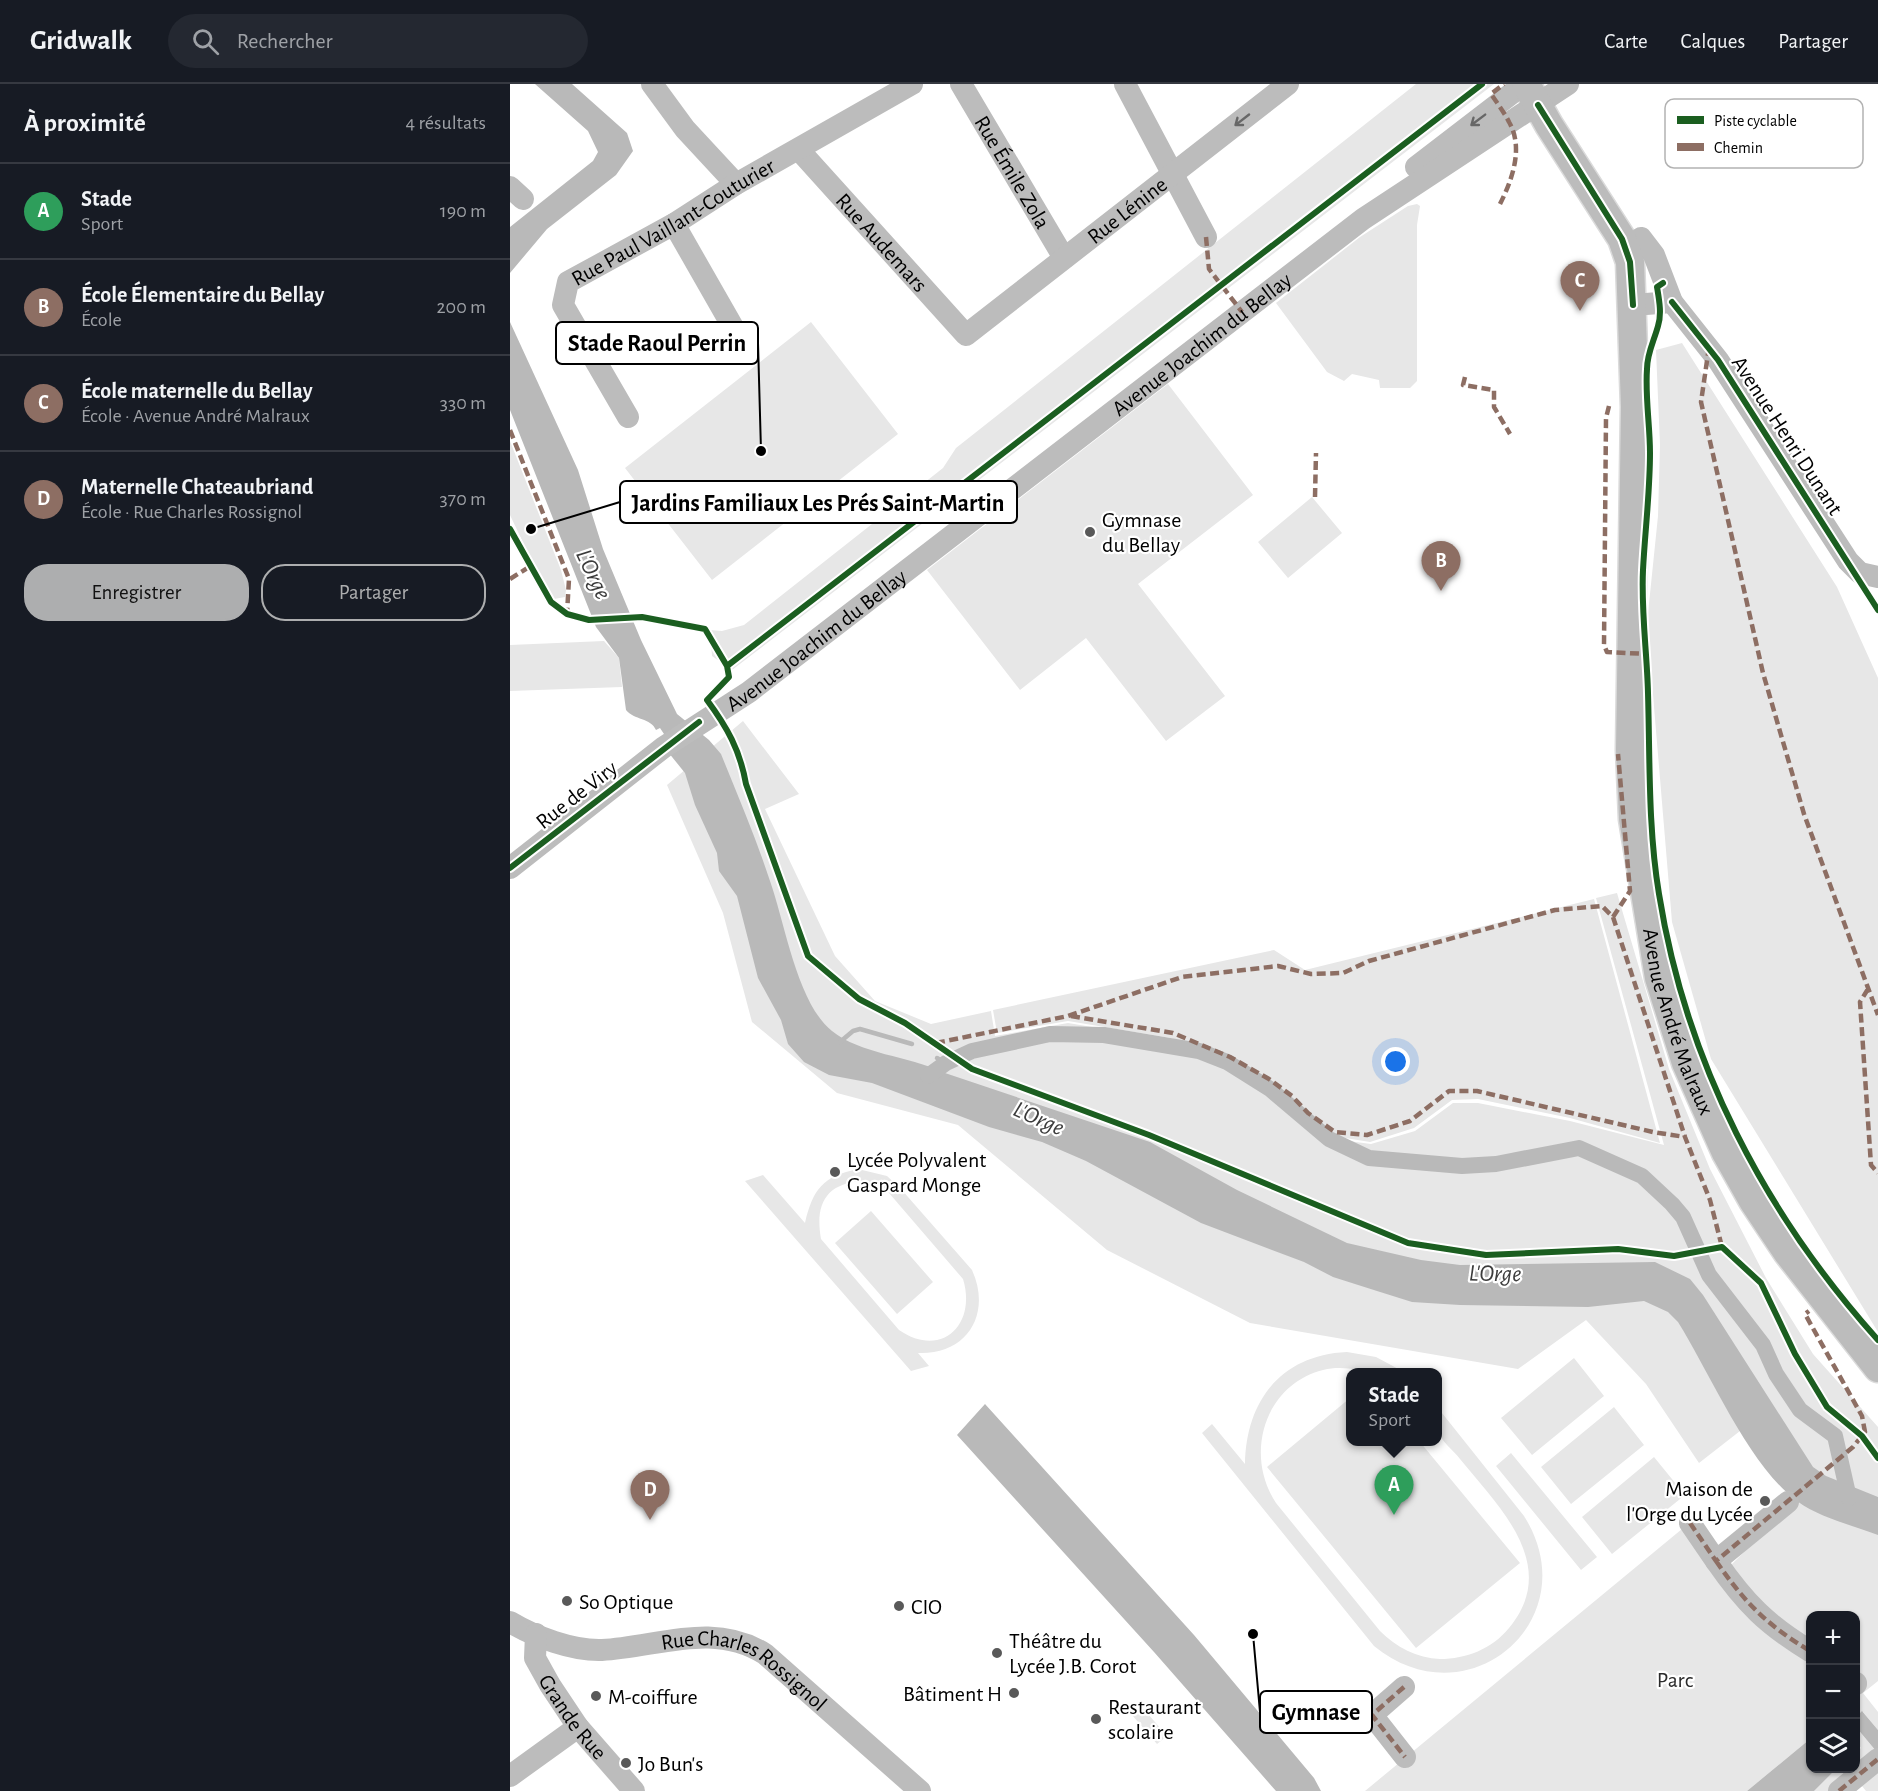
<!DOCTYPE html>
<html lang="fr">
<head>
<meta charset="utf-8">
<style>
  :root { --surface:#171b24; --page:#242831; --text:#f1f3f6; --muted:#9ea1a6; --line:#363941; --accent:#adaeaf }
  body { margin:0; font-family:"Alegreya Sans",sans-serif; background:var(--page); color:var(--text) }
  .controls { position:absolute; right:18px; bottom:18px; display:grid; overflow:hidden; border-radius:12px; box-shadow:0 2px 4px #0004 }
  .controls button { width:54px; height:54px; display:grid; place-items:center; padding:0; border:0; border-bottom:2px solid var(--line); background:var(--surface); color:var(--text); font:30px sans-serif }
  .you { position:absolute; left:886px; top:978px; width:21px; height:21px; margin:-15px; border:4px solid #fff; border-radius:50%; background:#1a73e8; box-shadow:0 0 0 9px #1a73e833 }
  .badge { display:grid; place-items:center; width:39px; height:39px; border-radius:50%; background:var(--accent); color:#fff; font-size:20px; font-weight:700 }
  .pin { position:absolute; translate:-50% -50px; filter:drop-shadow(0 2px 3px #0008) }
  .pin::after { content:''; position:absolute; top:32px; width:21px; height:18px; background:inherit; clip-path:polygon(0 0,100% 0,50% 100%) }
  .popup { position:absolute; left:836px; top:1284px; width:96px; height:78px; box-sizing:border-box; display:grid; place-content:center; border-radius:12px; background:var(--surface); filter:drop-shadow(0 2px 4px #0005); font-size:20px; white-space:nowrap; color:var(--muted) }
  .popup b { font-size:22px; color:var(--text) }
  .popup::after { content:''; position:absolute; left:50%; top:100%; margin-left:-12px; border:12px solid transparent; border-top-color:var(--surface) }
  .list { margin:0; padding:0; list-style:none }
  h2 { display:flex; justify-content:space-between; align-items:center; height:78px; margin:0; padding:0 24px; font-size:26px }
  h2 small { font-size:20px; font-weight:400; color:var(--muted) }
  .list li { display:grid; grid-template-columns:39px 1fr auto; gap:18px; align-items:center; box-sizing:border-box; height:96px; padding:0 24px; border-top:2px solid var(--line) }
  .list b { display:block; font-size:22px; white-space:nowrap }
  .list p { margin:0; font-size:20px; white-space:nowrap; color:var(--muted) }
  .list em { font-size:20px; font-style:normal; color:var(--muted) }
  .actions { display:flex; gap:12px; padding:18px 24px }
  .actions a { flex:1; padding:14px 0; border:2px solid var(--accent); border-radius:24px; text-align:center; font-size:21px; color:var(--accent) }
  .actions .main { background:var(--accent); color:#111 }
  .icon { flex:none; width:33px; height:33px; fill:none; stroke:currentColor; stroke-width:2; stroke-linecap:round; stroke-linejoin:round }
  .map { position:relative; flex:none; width:1368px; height:1707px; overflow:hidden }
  header { display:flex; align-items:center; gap:36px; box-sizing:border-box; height:84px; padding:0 30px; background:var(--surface); border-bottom:2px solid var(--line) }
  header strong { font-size:28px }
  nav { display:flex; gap:33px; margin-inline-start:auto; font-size:21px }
  .search { width:420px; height:54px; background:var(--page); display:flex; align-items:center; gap:15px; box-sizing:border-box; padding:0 21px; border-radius:33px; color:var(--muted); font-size:22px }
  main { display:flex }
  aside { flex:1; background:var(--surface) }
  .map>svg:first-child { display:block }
  .green { fill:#e7e7e7; fill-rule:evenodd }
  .water { fill:#b9b9b9 }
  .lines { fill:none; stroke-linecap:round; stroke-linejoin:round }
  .stream { stroke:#b9b9b9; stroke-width:4.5 }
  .canal { stroke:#b9b9b9; stroke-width:16 }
  .major-casing { stroke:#dbdbdb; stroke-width:31 }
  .minor { stroke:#bcbcbc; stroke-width:22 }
  .major { stroke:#bcbcbc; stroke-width:28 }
  .quiet { stroke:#8d6e63; stroke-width:4.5; stroke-dasharray:9 4.5; stroke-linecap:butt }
  .cycleway-casing { stroke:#fff; stroke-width:10 }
  .cycleway { stroke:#1b5e20; stroke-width:6 }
  .oneway { stroke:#676767 }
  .poi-dot { fill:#595959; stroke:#fff; stroke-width:2 }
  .labels { text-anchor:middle; stroke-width:4.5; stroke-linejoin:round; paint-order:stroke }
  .street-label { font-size:22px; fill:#000; stroke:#fff }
  .poi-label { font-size:22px; fill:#000; stroke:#fff; text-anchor:start }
  .park-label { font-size:22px; fill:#2b2b2b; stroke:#fff }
  .water-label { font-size:24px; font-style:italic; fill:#3c3c3c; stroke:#fff }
  .key { fill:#fff; stroke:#b2b2b2; stroke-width:1.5 }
  .key-label { font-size:16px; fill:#000 }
  .leader { fill:none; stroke:#000; stroke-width:2 }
  .callout-dot { fill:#000; stroke:#fff; stroke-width:2 }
  .callout { fill:#fff; stroke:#000; stroke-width:2 }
  .callout-label { font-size:24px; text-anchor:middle; font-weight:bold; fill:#000 }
</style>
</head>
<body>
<header>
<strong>Gridwalk</strong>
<div class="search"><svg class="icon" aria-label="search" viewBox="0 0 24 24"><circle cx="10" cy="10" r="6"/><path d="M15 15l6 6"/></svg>Rechercher</div>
<nav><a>Carte</a><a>Calques</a><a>Partager</a></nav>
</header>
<main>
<aside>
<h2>À proximité<small>4 résultats</small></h2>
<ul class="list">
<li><span class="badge" style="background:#2e9e5b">A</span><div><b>Stade</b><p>Sport</p></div><em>190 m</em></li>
<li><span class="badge" style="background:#8d6e63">B</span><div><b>École Élementaire du Bellay</b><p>École</p></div><em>200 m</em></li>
<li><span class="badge" style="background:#8d6e63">C</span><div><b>École maternelle du Bellay</b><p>École · Avenue André Malraux</p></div><em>330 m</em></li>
<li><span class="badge" style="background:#8d6e63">D</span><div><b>Maternelle Chateaubriand</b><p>École · Rue Charles Rossignol</p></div><em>370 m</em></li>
</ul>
<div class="actions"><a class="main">Enregistrer</a><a>Partager</a></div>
</aside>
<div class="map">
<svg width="1368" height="1707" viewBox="0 0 1368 1707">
  <rect width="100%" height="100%" fill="#fff"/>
  <path class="green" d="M906,0H984L222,586L202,572L200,546L212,547L234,541L433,384L446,364Z
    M907,120L910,122L907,141V297L900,304H870L869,296L842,290L834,297L817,288L766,219L850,153L898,122Z
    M301,238L388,350L202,496L115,384Z
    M1172,259L1327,503L1368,594V1248L1201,975L1162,838L1137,539L1148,432L1150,361L1146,266Z
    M658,300L743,411L628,500L715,612L656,657L576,554L510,606L417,486Z
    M0,357L51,486L56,506L55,513L44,515L33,501L0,431Z
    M802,413L832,449L778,494L748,458Z
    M94,557L109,574L112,603L0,607V561Z
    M233,637L289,710L255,725L325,872L365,917L421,940L481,927L485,952L558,939L661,956L719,978L757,999L823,1055L861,1060L905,1047L943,1019H968L1060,1037L1154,1061L1086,814L1107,809L1159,985L1200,1085L1256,1194L1303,1270L1368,1343V1597L1353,1609L1368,1628V1646L1353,1628L1346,1633V1532H1300V1655L1237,1707H855L1172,1445L1217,1485L1286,1416L1260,1389L1230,1347L1189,1379L1136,1300L1076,1236L1008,1285L740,1239L597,1166L448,1041L327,1009L242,938L213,829L157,701Z
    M1084,815L1150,1059L1060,1034L968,1015L942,1016L904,1044L860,1058L823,1052L758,997L720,975L661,954L558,937L487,949L483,926L764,866L795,886Z
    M348,1085L377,1092L391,1105L462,1186C482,1230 457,1271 408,1269L419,1282L401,1287L235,1097L253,1091L295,1139C303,1105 313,1092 348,1085ZM353,1097L368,1101L379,1109L453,1195C467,1241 431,1275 389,1246L311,1155C305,1121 315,1099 353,1097Z
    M361,1127L423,1198L387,1230L325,1159Z
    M837,1268L866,1273L894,1288C885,1289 876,1289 867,1288C848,1287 833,1281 813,1286C754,1301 734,1371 766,1419L870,1547C886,1563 907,1574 930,1575C956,1575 982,1565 999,1544C1051,1481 989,1423 950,1375C944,1367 930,1356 928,1347C926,1340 927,1330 928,1324L1014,1432C1079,1535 958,1639 864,1562L692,1349L702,1340L735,1380C736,1317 771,1271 837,1268Z
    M1064,1274L1094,1312L1022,1371L991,1334Z
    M840,1314V1358H910L1010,1479L906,1564L757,1383Z
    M1104,1323L1134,1361L1061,1420L1031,1383Z
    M1001,1369L1087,1473L1071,1486L986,1382Z
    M1144,1373L1175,1411L1102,1470L1072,1433Z
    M632,1623L657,1652L647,1660L622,1631Z
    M1346,1643L1365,1666L1368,1665V1707H1356L1343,1691L1322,1707H1304L1326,1685L1346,1684V1668L1351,1664L1346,1657Z"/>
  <path class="water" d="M25,0H62L117,49L123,67L106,91L37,145L0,189V143L83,77L88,68L78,47Z
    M0,238L68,386L93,465L131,556L167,630L199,656L211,670C228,712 246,754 260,797C275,839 287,919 322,947C350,970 399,972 432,988L640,1058L727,1106L837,1159L911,1176L950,1181L1145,1178L1180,1195L1193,1211L1303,1383L1316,1392L1368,1413V1451C1342,1441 1310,1434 1287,1417C1239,1382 1200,1289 1168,1238L1158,1228L1134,1217L1078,1223L950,1221L902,1218L867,1207L823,1193L794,1178L691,1139L576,1077L532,1058L479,1043L362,999L319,991L294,978L278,960L271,936L248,894L227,812L209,787L207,769L185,721L175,689L154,663L160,659L150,644L146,646C141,634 124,636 116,626L109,574L86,543L0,326Z
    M475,1320L684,1551L804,1694L811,1707H766L644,1568L447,1351Z
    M1352,1627L1368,1646V1665L1366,1667L1346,1643V1633Z
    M1300,1655V1684L1326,1685L1304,1707H1237Z"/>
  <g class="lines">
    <path class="stream" d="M330,958L343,947L350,945L402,960
      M427,974L436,979"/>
    <path class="canal" d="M418,992L436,979L462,967L540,950L594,951L689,967L717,978L760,1005L819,1055L859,1074L952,1082L986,1080L1069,1064L1132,1092L1162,1120L1173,1133L1199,1191L1253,1261L1266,1290L1290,1326L1325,1352L1339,1414"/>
    <g class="major-casing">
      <g id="major">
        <path id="s7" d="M1016,0L1039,41L1112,155L1120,178L1125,323L1120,666L1123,735L1149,894L1176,979L1216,1069L1243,1117L1277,1168L1368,1284"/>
      </g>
    </g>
    <g class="minor">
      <path d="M142,0L175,45L226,100"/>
      <path id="s1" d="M451,0L554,174"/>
      <path d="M615,0L696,153"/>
      <path id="s2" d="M289,66L456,251L778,0"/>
      <path d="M906,83L1014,0"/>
      <path d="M0,103L13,115"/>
      <path d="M164,140L228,252"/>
      <path d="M1131,154L1144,171L1162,218L1208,276L1338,477L1350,489L1368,493"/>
      <path d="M1123,221L1162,218"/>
      <path id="s3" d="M118,333L53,221L58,198L164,140L226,100L402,0"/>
      <path id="s4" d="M0,784L154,663L239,608L853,135L1058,0"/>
      <path d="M1180,1439L1206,1477L1278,1418"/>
      <path d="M1206,1477C1235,1519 1257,1541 1300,1567"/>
      <path id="s5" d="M0,1538C25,1553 63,1567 92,1566C148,1563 203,1537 255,1570L410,1707"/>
      <path id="s6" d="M26,1550L25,1574L40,1601L68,1643L124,1707"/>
      <path d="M1346,1599V1600"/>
      <path d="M894,1603L862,1631L895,1673"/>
      <path d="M0,1692L68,1643"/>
      <path d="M1329,1707L1368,1675"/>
    </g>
    <use href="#major" class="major"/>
    <path class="quiet" d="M990,120C1002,96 1014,64 999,38C994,28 987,19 981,10L994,0
      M696,153L699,185L732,228
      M1199,263L1191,318L1253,589L1294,730L1368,931
      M955,293L953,301L984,306V323L1000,350
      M1099,322L1096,334L1094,561L1097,568L1137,570
      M0,346L59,495L57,530
      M805,413L806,369
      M0,495L19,483
      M1103,833L1120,807L1108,670
      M1358,905L1350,918L1361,1081L1368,1089
      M561,932L663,949L720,973L759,995L782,1012L798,1029L825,1048L857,1051L900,1037L939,1007H967L1143,1048L1175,1053
      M426,959L558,932L672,893L768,882L801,890L833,889L859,877L1045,826L1092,822L1103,833L1175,1053L1200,1116L1212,1163
      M1180,1439L1206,1477L1343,1363L1355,1348L1352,1332L1295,1230L1299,1227
      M1206,1477C1235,1519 1257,1541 1300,1567
      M1346,1599V1600
      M894,1603L862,1631L895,1673
      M1329,1707L1368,1675"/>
    <g class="cycleway-casing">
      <path id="cycleway" d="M1028,21L1112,155L1120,178L1123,221
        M1153,199L1147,203C1149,215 1152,230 1148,242C1144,257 1137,269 1137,285C1135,313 1140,341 1140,369C1140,408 1135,447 1133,486C1131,528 1137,568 1138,609C1140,676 1138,744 1149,810C1176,979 1255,1130 1368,1256
        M1162,218L1208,276L1368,526
        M0,445L41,518L57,530L79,536L132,533L195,545L217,582L219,593L197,616C217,643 230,666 236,700L298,872L349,915L395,939L462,985L639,1051L898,1159L976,1171L1108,1165L1164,1172L1212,1163L1251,1199L1285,1270L1317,1323L1352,1352L1368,1374
        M217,582L972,0
        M0,784L189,638"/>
    </g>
    <use href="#cycleway" class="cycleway"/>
  </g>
  <defs><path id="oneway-shaft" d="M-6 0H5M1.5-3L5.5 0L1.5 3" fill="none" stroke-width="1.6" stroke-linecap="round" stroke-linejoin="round" transform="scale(1.5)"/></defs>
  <g class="oneway">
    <use href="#oneway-shaft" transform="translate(732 36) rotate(142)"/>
    <use href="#oneway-shaft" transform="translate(968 36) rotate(143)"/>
  </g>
  <g class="poi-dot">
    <circle cx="580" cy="448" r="6"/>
    <circle cx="325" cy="1088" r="6"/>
    <circle cx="1255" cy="1417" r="6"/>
    <circle cx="57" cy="1517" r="6"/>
    <circle cx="389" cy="1522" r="6"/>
    <circle cx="487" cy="1569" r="6"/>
    <circle cx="504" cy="1609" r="6"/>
    <circle cx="86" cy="1612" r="6"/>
    <circle cx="586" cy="1635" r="6"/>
    <circle cx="116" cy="1679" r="6"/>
  </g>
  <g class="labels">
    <g class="street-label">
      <text dy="8" stroke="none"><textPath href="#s1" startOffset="102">Rue Émile Zola</textPath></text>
      <text dy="8" stroke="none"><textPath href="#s2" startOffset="453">Rue Lénine</textPath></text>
      <text dy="8" stroke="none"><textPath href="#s3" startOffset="274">Rue Paul Vaillant-Couturier</textPath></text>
      <text dy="8" stroke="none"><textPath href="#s2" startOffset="124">Rue Audemars</textPath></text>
      <text dy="8" stroke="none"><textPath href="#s4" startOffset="868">Avenue Joachim du Bellay</textPath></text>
      <text transform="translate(1278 351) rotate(57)" y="8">Avenue Henri Dunant</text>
      <text dy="8" stroke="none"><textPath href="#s4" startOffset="382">Avenue Joachim du Bellay</textPath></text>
      <text transform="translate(66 710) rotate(-38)" y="8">Rue de Viry</text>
      <text dy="8" stroke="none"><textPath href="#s7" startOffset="972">Avenue André Malraux</textPath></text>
      <text dy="8" stroke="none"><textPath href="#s5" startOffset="250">Rue Charles Rossignol</textPath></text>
      <text dy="8" stroke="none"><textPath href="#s6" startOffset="94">Grande Rue</textPath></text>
    </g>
    <g class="poi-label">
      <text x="592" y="443">Gymnase<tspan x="592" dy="25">du Bellay</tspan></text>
      <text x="337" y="1083">Lycée Polyvalent<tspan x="337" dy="25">Gaspard Monge</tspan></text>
      <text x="1243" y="1412" text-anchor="end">Maison de<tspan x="1243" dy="25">l'Orge du Lycée</tspan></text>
      <text x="69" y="1525">So Optique</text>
      <text x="401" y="1530">CIO</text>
      <text x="499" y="1564">Théâtre du<tspan x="499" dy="25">Lycée J.B. Corot</tspan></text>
      <text x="492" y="1617" text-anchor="end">Bâtiment H</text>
      <text x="98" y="1620">M-coiffure</text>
      <text x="598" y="1630">Restaurant<tspan x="598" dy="25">scolaire</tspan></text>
      <text x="128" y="1687">Jo Bun's</text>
    </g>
    <g class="park-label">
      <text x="1165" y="1603">Parc</text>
    </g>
    <g class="water-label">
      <text transform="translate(84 490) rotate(65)" y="8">L'Orge</text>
      <text transform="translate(529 1034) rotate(24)" y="8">L'Orge</text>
      <text transform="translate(985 1189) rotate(1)" y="8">L'Orge</text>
    </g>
  </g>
  <rect x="1155" y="15" width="198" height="69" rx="9" class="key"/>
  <rect x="1167" y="32" width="27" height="8" fill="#1b5e20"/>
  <rect x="1167" y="59" width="27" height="8" fill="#8d6e63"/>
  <g class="key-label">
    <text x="1204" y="42">Piste cyclable</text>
    <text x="1204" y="69">Chemin</text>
  </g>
  <path class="leader" d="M251 367L248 259M21 445L110 418M743 1550L750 1628"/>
  <g class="callout-dot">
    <circle cx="251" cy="367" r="6"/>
    <circle cx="21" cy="445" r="6"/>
    <circle cx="743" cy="1550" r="6"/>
  </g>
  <g class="callout">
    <rect x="46" y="238" width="202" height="42" rx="6"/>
    <rect x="110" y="397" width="397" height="42" rx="6"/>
    <rect x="750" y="1607" width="112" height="42" rx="6"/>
  </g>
  <g class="callout-label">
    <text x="147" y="267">Stade Raoul Perrin</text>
    <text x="308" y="427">Jardins Familiaux Les Prés Saint-Martin</text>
    <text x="806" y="1636">Gymnase</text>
  </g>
</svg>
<div class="controls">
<button>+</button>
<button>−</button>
<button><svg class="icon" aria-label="layers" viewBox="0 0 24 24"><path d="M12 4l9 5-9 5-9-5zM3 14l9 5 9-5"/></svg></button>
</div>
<div class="you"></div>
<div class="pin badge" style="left:884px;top:1431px;background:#2e9e5b">A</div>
<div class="popup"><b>Stade</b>Sport</div>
<div class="pin badge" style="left:931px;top:507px;background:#8d6e63">B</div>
<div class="pin badge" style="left:1070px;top:227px;background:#8d6e63">C</div>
<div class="pin badge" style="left:140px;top:1436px;background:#8d6e63">D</div>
</div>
</main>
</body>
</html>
